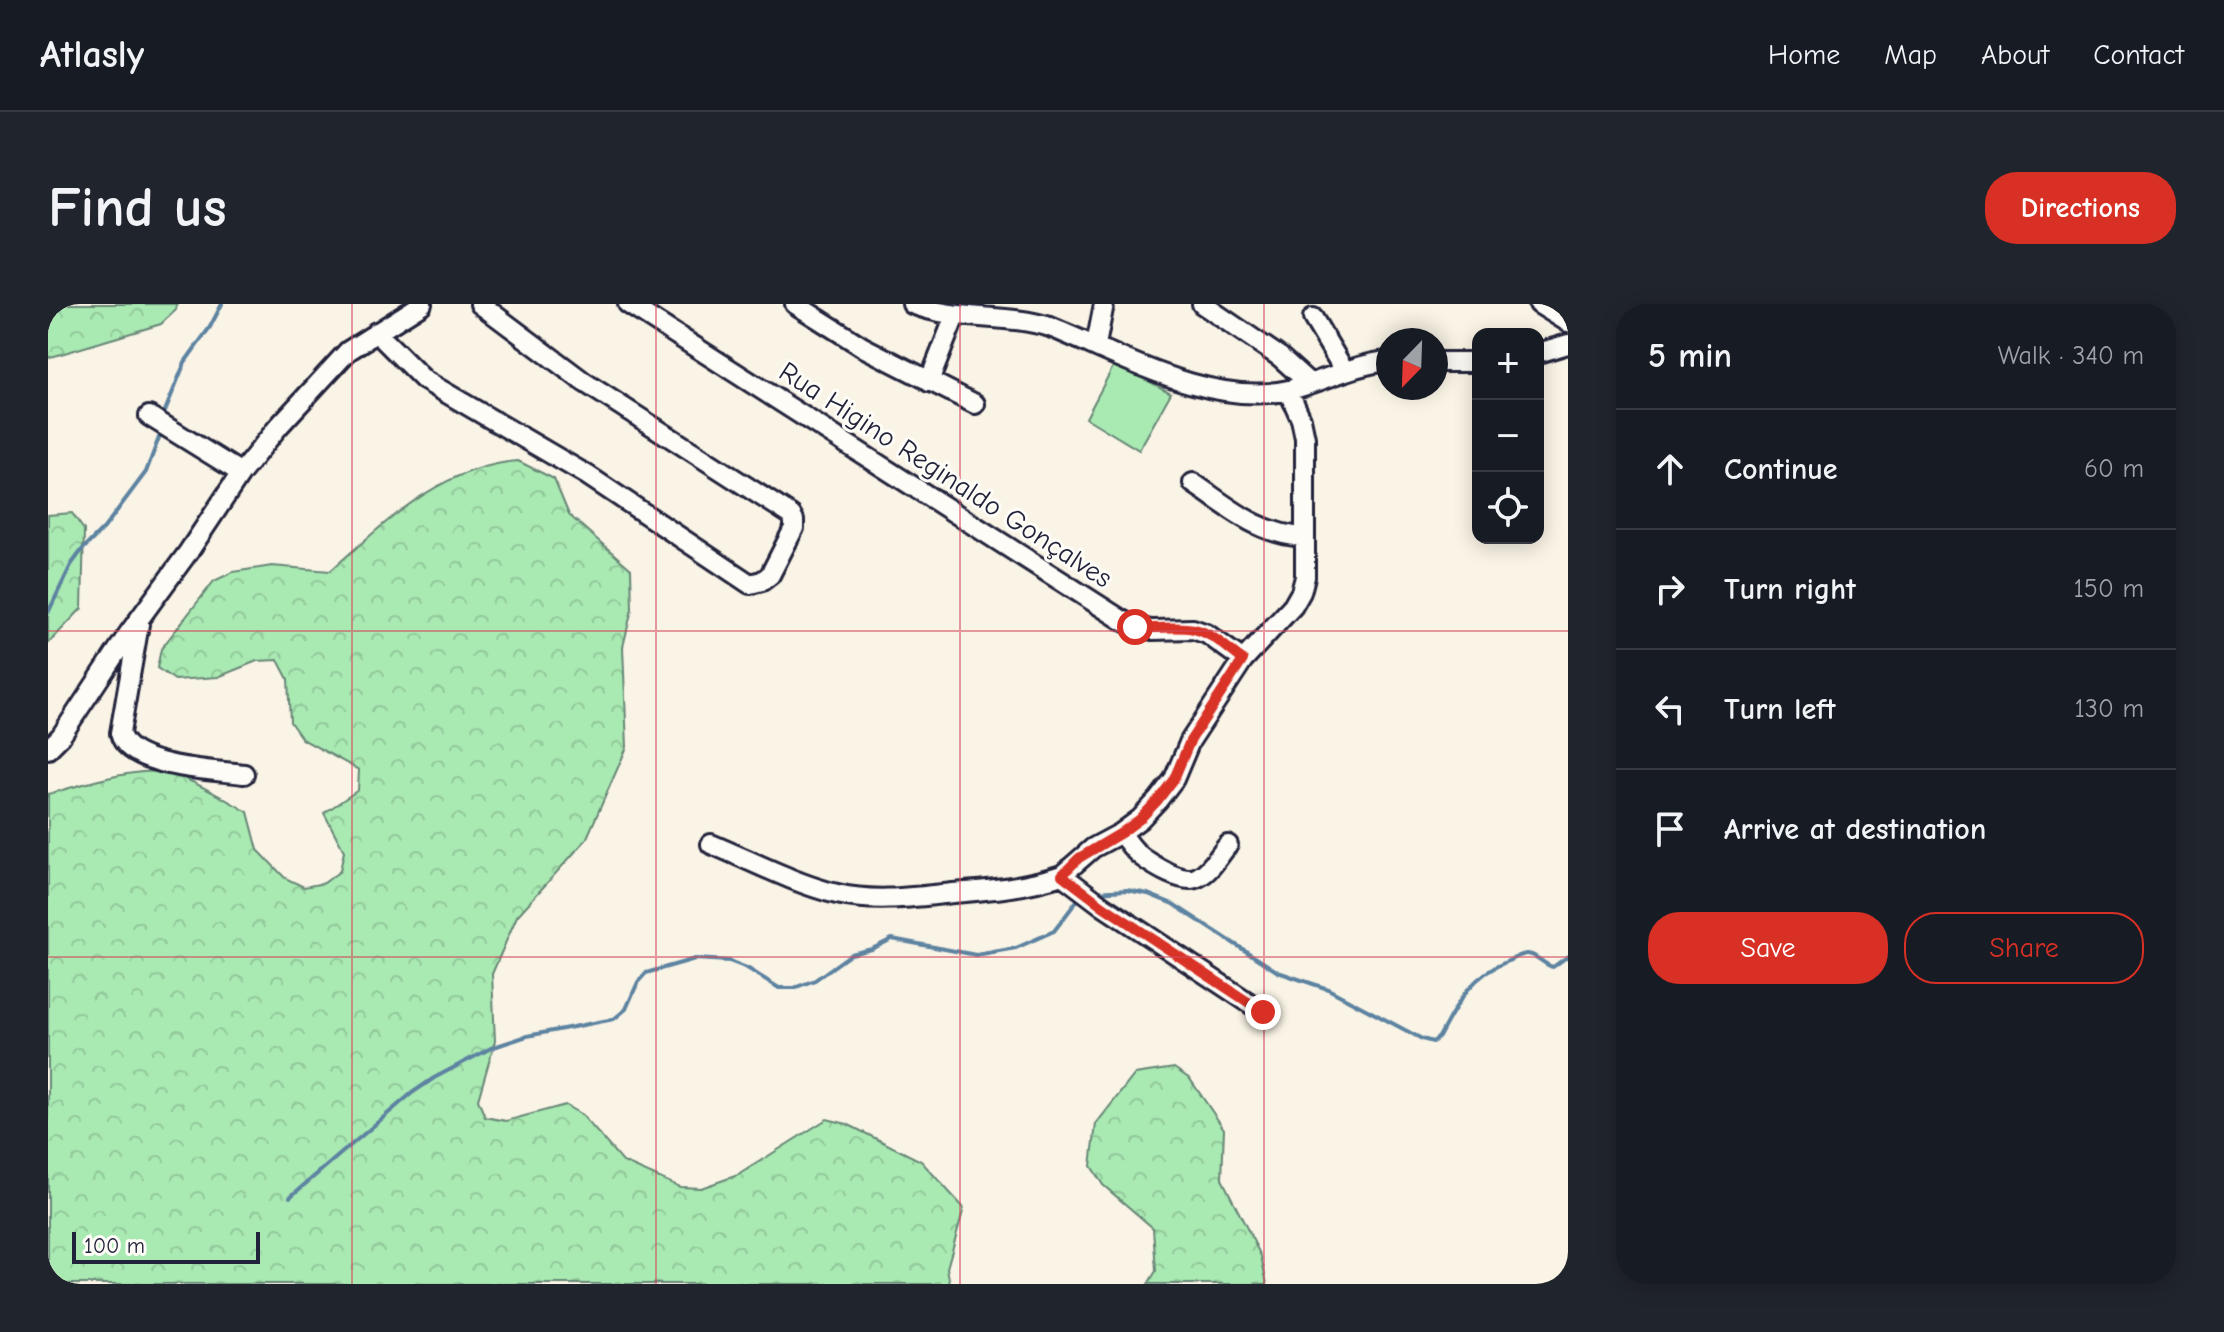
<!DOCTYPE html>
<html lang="en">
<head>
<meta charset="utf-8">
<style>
  :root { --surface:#171b24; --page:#20242c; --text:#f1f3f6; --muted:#9ea1a6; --line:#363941; --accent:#d93025 }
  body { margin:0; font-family:"Comic Neue",sans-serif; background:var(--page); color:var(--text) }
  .controls { position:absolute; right:24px; top:24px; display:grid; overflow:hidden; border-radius:16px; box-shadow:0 4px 20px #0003 }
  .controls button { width:72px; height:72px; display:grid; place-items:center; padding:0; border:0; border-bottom:2px solid var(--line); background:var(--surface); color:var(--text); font:40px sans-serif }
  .compass { position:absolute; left:1328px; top:24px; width:72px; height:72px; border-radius:50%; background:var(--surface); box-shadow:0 4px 20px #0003; rotate:203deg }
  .scale { position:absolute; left:24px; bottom:20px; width:188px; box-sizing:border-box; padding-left:8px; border:4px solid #22223b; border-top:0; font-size:22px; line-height:28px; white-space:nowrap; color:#22223b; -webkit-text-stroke:6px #fdfcf7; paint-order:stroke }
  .stop { position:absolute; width:24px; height:24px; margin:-18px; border:6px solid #d93025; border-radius:50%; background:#fff }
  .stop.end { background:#d93025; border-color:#fff; box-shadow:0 2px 8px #0008 }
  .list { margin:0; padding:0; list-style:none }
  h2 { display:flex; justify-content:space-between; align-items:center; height:104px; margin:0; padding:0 32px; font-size:34px }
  h2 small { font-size:26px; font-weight:400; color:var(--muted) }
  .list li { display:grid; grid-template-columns:52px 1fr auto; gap:24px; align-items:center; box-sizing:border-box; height:120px; padding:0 32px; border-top:2px solid var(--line) }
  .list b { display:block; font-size:30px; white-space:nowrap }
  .list em { font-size:26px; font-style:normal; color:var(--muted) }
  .actions { display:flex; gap:16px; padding:24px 32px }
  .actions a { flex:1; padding:18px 0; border:2px solid var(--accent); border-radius:32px; text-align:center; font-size:28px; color:var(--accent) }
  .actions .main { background:var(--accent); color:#fff }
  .icon { flex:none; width:44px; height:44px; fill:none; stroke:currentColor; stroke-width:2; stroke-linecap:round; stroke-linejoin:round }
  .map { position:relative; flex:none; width:1520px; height:980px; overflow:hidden; border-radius:32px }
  header { display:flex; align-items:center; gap:48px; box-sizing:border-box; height:112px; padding:0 40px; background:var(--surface); border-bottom:2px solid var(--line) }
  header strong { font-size:38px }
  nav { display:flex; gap:44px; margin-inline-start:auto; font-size:28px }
  .intro { display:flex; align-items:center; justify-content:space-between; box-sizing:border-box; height:192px; padding:0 48px }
  h1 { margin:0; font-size:56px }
  .button { padding:20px 36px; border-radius:32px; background:var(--accent); color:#fff; font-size:28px; font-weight:700 }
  main { display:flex; gap:48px; padding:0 48px }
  aside { flex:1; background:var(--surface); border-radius:32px; box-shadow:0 4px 20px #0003 }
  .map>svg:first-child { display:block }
  .forest { fill:url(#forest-crowns); stroke:#668676; stroke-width:2 }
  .pitch { fill:#a9e9b2; stroke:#668676; stroke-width:2 }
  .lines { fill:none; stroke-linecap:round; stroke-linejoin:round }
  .stream { stroke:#5d83a1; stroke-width:4 }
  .minor-casing { stroke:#22223b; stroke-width:24 }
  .minor { stroke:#fdfcf7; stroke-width:18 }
  .route { stroke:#d93025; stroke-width:10 }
  .grid { fill:none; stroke:#d1495b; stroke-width:2; stroke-opacity:0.55 }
  .labels { text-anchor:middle; stroke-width:6; stroke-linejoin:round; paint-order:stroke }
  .street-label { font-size:28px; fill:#22223b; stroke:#fdfcf7 }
</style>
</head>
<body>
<header>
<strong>Atlasly</strong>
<nav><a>Home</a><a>Map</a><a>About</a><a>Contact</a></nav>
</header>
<div class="intro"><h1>Find us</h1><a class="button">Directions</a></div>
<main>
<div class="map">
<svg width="1520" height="980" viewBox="0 0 1520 980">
  <defs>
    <pattern id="forest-crowns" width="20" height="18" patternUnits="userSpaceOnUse" patternTransform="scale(2)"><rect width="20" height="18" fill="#a9e9b2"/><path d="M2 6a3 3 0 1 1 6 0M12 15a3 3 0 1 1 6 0" fill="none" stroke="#91c89a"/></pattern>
  </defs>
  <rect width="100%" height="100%" fill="#faf4e6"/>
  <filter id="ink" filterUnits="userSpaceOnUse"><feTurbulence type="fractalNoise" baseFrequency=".0125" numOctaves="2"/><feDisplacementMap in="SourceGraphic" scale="16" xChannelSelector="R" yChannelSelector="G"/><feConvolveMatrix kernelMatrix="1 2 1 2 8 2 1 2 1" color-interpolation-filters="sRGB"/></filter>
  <g filter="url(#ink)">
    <path class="forest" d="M0,0H129L128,6L113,20L0,54Z
      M470,157L506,175L521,211L583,265L584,305L575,343L579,443L538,536L469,612L444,670L447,737L430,796L437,813L458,817L517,801L534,811L575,858L632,883L653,884L690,871L779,815L799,820L873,857L916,904L899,964L902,980H0V490C33,481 89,462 122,469C142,474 180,497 200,508L210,546L237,574L256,583L276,579L292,567L296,547L276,509L310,486L311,466L254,435L242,418L240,375L230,356L209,357L170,373L127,376L109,364L113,345L166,277L185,268L224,262L282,267C338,218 392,163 470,157Z
      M24,209L36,226L34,304L0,340V211Z
      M1126,764L1142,775L1176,825L1174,875L1213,952L1219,980H1100L1108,967L1105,924L1055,881L1043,862L1048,820L1087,770Z"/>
    <path class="pitch" d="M1067,59L1123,89L1091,146L1038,114Z"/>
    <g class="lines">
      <path class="stream" d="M117,107L137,58L162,23L174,0
        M0,309L23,261L34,246L56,224L98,168L112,131
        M1047,588L1079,586L1100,590L1125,600L1230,668L1280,685L1374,735L1385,738L1391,733C1410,698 1421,673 1460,657C1465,655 1472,651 1478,650C1488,649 1495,661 1505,663L1520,652
        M242,893L364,789L386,774L443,744L479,732L566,715L578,705L590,678L598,669L647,655L681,657L699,664L731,684H746L767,676L803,650L824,645L844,635L928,651L968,644L1006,627L1028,598"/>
      <g class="minor-casing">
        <path id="minor" d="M580,0L1074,316L1087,323L1104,326L1145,325L1159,330L1195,356
          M747,0L815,43L927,100
          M864,0C909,18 957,9 1002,23C1072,51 1164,104 1241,86C1275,78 1303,61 1340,57
          M1154,0L1232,53L1261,79
          M1491,0L1520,18
          M1265,14L1296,66
          M328,28L376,76L539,171L702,280L714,277L722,271L746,224V216L743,211L536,78L432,0
          M1048,41L1056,0
          M1490,49L1520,40
          M1388,58H1430
          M881,78L907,12
          M101,112L193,169
          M1145,179C1182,204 1211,231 1257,233
          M91,320L72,429C80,464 166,466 196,470
          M0,445L13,432L81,329L141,247L193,169L230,123L300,47L374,0
          M1073,529C1080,538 1085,547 1094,553C1106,562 1136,581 1150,573C1163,567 1171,551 1180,541
          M663,540C704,557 745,579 789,590C828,599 866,593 905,589C943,586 978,583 1014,571
          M1215,708L1055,602L1014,571L1045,544L1073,529L1092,515L1110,496L1126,475L1142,437L1195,356L1245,302L1253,288L1257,273V134L1253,115L1240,86"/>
      </g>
      <use href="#minor" class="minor"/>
    </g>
  </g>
  <g class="lines" filter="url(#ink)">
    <path class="route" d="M1087,323C1107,326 1128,321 1146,325C1164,329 1180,345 1195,356L1142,437L1126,475L1110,496L1092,515L1073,529L1031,554L1014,571L1055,602L1215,708"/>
  </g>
  <path class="grid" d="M304,0V980M608,0V980M912,0V980M1216,0V980M0,327H1520M0,653H1520"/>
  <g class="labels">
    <g class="street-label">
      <text transform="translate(898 170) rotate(33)" y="10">Rua Higino Reginaldo Gonçalves</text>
    </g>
  </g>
</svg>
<div class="controls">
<button>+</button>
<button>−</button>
<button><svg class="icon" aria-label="locate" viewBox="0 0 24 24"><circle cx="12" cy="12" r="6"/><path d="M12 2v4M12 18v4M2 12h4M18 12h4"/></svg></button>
</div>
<svg class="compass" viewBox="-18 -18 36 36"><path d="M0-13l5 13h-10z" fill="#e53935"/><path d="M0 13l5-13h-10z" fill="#9ea1a6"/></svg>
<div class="scale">100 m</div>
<div class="stop" style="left:1087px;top:323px"></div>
<div class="stop end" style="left:1215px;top:708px"></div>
</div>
<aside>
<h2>5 min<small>Walk · 340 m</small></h2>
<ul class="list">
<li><svg class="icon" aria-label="ahead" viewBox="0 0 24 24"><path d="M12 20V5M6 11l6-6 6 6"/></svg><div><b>Continue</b></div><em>60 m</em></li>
<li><svg class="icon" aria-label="right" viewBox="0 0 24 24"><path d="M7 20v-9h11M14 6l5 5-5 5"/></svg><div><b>Turn right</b></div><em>150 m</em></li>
<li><svg class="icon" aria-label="left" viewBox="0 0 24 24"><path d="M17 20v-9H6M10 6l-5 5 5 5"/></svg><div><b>Turn left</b></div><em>130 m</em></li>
<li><svg class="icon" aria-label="arrive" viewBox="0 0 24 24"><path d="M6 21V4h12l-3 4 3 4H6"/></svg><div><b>Arrive at destination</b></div></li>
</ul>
<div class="actions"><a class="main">Save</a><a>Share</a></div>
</aside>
</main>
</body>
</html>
